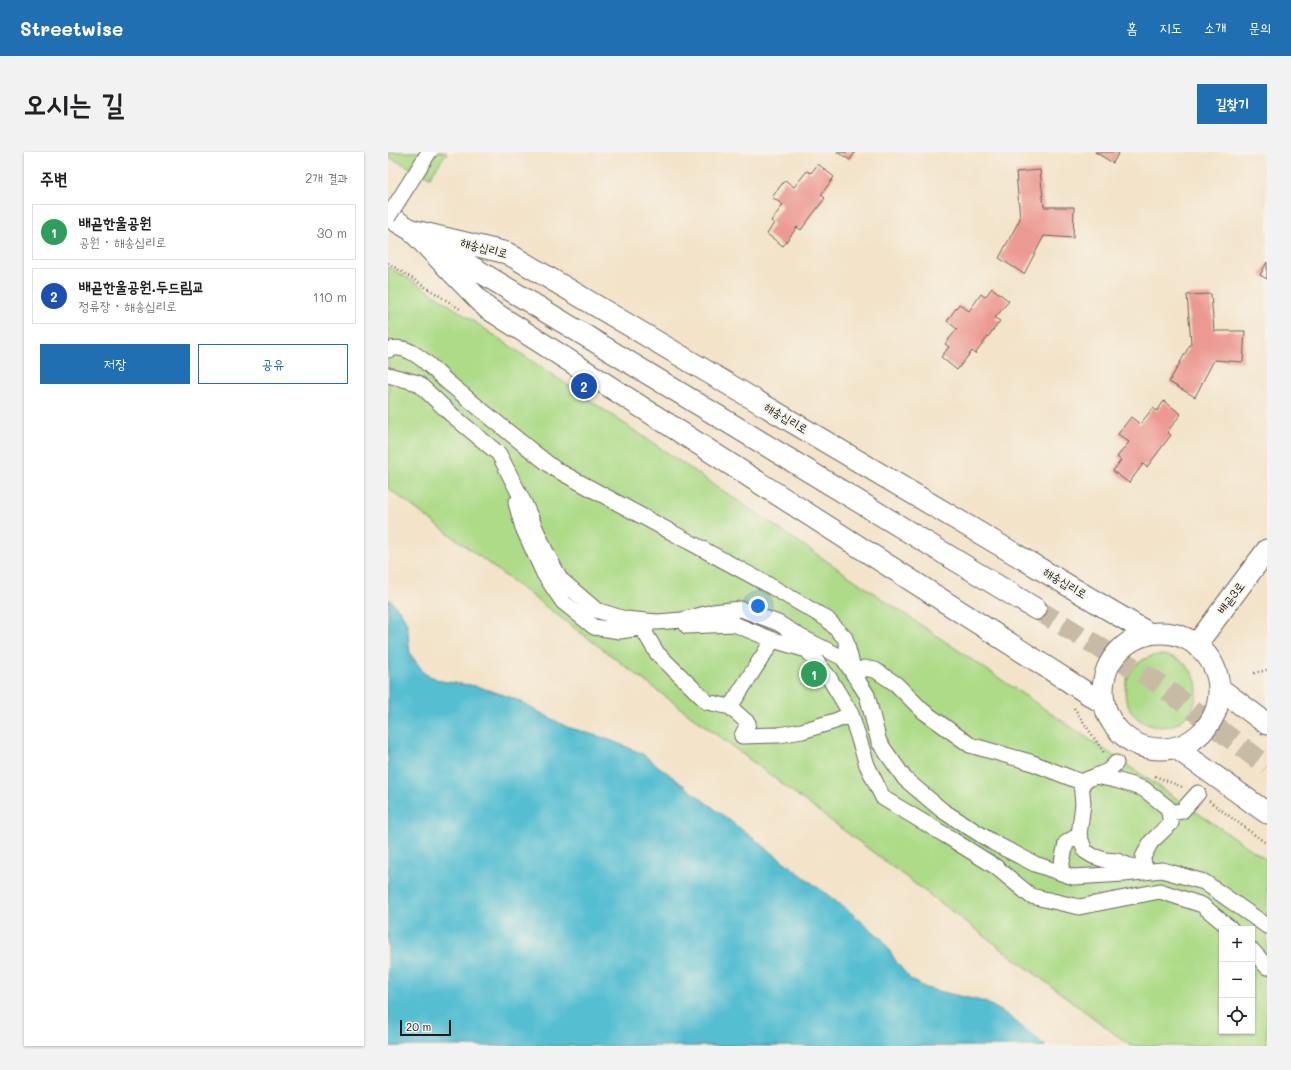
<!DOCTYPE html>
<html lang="ko">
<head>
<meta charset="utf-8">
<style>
  :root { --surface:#fff; --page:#f2f2f2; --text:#202124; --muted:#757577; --line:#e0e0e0; --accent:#1f6fb2 }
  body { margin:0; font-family:Mali,"Poor Story",sans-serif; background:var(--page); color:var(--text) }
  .controls { position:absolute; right:12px; bottom:12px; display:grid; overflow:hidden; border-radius:0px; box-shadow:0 1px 3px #0004 }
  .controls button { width:36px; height:36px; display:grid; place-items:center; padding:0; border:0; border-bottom:1px solid var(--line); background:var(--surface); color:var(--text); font:20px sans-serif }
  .scale { position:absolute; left:12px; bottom:10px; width:51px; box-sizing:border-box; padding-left:4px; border:2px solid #1c1c1c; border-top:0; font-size:11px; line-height:14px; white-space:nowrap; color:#1c1c1c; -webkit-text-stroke:3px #f7f3e8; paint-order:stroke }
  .you { position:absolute; left:370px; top:454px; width:14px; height:14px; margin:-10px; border:3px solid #fff; border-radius:50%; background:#1a73e8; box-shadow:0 0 0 6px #1a73e833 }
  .badge { display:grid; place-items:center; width:26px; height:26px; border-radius:50%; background:var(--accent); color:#fff; font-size:13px; font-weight:700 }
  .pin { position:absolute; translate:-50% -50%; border:2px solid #fff; box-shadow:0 1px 4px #0006 }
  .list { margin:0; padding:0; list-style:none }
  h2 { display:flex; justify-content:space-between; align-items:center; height:52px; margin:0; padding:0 16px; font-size:17px }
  h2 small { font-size:13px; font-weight:400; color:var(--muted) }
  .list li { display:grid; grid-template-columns:26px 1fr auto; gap:12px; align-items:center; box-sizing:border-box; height:56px; margin:0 8px 8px; padding:0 8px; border:1px solid var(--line); border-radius:0px }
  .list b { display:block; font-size:15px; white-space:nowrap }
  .list p { margin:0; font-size:13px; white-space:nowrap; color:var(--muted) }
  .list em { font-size:13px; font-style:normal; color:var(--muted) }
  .actions { display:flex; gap:8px; padding:12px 16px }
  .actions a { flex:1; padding:9px 0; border:1px solid var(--accent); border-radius:0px; text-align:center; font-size:14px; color:var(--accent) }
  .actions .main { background:var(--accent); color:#fff }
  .icon { flex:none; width:22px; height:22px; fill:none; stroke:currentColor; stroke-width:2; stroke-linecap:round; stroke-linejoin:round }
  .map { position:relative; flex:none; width:879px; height:894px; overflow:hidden; border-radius:0px }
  header { display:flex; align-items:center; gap:24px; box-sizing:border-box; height:56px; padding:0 20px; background:var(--accent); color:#fff }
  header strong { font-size:19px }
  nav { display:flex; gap:22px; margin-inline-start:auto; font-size:14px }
  .intro { display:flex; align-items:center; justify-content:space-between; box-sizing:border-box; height:96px; padding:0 24px }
  h1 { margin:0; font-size:28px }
  .button { padding:10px 18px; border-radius:0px; background:var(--accent); color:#fff; font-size:14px; font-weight:700 }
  main { display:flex; gap:24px; padding:0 24px }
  aside { flex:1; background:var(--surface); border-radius:0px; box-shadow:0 1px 3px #0004 }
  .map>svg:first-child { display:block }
  .green { fill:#addb88; stroke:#647c52; fill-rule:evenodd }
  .water { fill:#55bed1; stroke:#386d76 }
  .building { fill:#ec9992 }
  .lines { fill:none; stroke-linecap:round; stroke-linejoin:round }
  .secondary-tunnel { stroke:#c8bba6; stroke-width:21; stroke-dasharray:21 10; stroke-linecap:butt }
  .street-casing { stroke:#676259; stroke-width:17 }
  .secondary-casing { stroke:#676259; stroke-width:23 }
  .path { stroke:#676259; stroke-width:2.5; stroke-dasharray:1 3; stroke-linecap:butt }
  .street { stroke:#fff; stroke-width:15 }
  .secondary { stroke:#fff; stroke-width:21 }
  .street-bridge-casing { stroke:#676259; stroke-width:17; stroke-linecap:butt }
  .street-bridge { stroke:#fff; stroke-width:15 }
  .labels { text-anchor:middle; stroke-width:3.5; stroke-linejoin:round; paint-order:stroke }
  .street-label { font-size:12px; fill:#1c1c1c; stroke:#f7f3e8 }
</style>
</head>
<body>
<header>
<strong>Streetwise</strong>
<nav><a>홈</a><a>지도</a><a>소개</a><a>문의</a></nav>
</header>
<div class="intro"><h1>오시는 길</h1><a class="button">길찾기</a></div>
<main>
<aside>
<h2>주변<small>2개 결과</small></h2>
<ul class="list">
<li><span class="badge" style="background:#2e9e5b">1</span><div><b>배곧한울공원</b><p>공원 · 해송십리로</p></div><em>30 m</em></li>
<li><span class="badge" style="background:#1a4fb4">2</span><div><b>배곧한울공원.두드림교</b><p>정류장 · 해송십리로</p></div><em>110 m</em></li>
</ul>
<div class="actions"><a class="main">저장</a><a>공유</a></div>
</aside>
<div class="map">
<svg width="879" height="894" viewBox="0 0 879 894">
  <rect width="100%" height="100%" fill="#f7f3e8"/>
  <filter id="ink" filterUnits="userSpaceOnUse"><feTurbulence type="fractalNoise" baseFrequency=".025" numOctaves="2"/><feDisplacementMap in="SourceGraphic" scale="8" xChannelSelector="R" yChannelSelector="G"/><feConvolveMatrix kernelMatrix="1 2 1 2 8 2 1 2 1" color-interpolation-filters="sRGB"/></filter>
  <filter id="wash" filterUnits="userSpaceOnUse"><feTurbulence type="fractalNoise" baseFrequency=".012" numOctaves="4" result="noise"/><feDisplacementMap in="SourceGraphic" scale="16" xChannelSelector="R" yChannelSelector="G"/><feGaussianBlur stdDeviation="0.9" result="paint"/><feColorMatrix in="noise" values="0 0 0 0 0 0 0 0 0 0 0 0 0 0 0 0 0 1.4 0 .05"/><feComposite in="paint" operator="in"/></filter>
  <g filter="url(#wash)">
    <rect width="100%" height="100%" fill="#f3e3c9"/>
    <path class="green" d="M2,0H59L42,25L0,5Z
      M0,115L35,135L879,708V894H743L0,336ZM834,777H864V879H834Z
      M737 539a36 36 0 1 1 72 0a36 36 0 1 1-72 0Z"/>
    <path class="water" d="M0,446L12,459L19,471L22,502L37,522L53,529L88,534L125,546L179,575L219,587L253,601L462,760L494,787L509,811L523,828L538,836L597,850L618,862L658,894H0Z"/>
    <g id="blocks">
      <path class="building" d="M449,0H467L462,8Z
        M707,0H731L725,11Z
        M430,12L446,25L433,43L437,46L413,78L409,75L395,94L379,82L386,71L383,69L395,53L384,45L397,28L406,35L419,19L423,21Z
        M652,18L656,55H686L685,86L656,84L636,122L611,106L632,67L628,20Z
        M879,110V127L872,123Z
        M604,136L621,149L607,166L612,169L587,202L584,199L569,218L553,205L561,195L557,192L569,177L559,169L571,152L581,159L593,142L597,145Z
        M823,142L826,179H857L855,210L826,208L807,245L781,230L803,191L799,143Z
        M776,249L793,262L779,280L783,283L759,315L755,312L741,331L725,319L733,308L729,305L741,290L730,282L743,265L752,272L765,256L769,259Z"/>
    </g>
  </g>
  <g filter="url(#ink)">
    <use href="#blocks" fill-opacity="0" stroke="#676259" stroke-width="1"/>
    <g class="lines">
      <path class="secondary-tunnel" d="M648,457L767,529L879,614"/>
      <g class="street-casing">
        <path id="street" d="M0,198C7,195 16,196 23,200C39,208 49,222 63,233C97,261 132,290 167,317L379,432L439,467L457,486L465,516
          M0,223L30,231L64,263L111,302L137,353L157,398L172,427L208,458L237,467L269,470L294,468L325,460L353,457L390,471L413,485L455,506L479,543L491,590L517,627L555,659L606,691L647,712L685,725L736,722L774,718L816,730L879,774
          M128,351L135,376L156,422L175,450L206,475L232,479L259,475
          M299,474L346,472L385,488L419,498L440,524L463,562L479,613L495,646L557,683L608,715L643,744L691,755L772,739L814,753L843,777
          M254,476L269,501L319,550L342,555L360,571L354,584L391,583L414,579L447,569L463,562
          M467,525L476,516L487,518L508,532L535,559L582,593L642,610L693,630L695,652L691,683L678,691L672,720
          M342,555L385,488
          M708,624L720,619L728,611
          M781,661L794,659L810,641
          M691,683L697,699L705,704L717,708L729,709L757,720L755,705L763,690L783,671L780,656L756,637L731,629L708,624L693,630
          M864,798L879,815"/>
      </g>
      <g class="secondary-casing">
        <path id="secondary" d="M0,64L648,457
          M715 539a58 58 0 1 1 116 0a58 58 0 1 1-116 0Z
          M808,493L879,398
          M831,536L879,572
          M716,552L99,156L23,78L119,101L762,482
          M788,596L879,661"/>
      </g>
      <path class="path" d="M0,111L72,157
        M866,521L879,518
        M686,556L717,602
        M767,624L794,635
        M821,649L879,692"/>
      <use href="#street" class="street"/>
      <use href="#secondary" class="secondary"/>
      <g class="street-bridge-casing">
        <path id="street-bridge" d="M0,65L41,0"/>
      </g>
      <use href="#street-bridge" class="street-bridge"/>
    </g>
  </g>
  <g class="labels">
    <g class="street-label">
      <text transform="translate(96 96) rotate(15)" y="4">해송십리로</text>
      <text transform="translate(398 266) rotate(31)" y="4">해송십리로</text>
      <text transform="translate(677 431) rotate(31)" y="4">해송십리로</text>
      <text transform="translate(843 446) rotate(-53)" y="4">배곧3로</text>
    </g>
  </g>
</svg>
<div class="controls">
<button>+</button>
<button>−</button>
<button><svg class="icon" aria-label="locate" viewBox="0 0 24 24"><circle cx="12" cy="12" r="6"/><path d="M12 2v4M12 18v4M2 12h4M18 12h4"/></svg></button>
</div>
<div class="scale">20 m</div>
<div class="you"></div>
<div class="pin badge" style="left:426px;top:522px;background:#2e9e5b">1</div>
<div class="pin badge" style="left:196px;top:234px;background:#1a4fb4">2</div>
</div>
</main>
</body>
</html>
